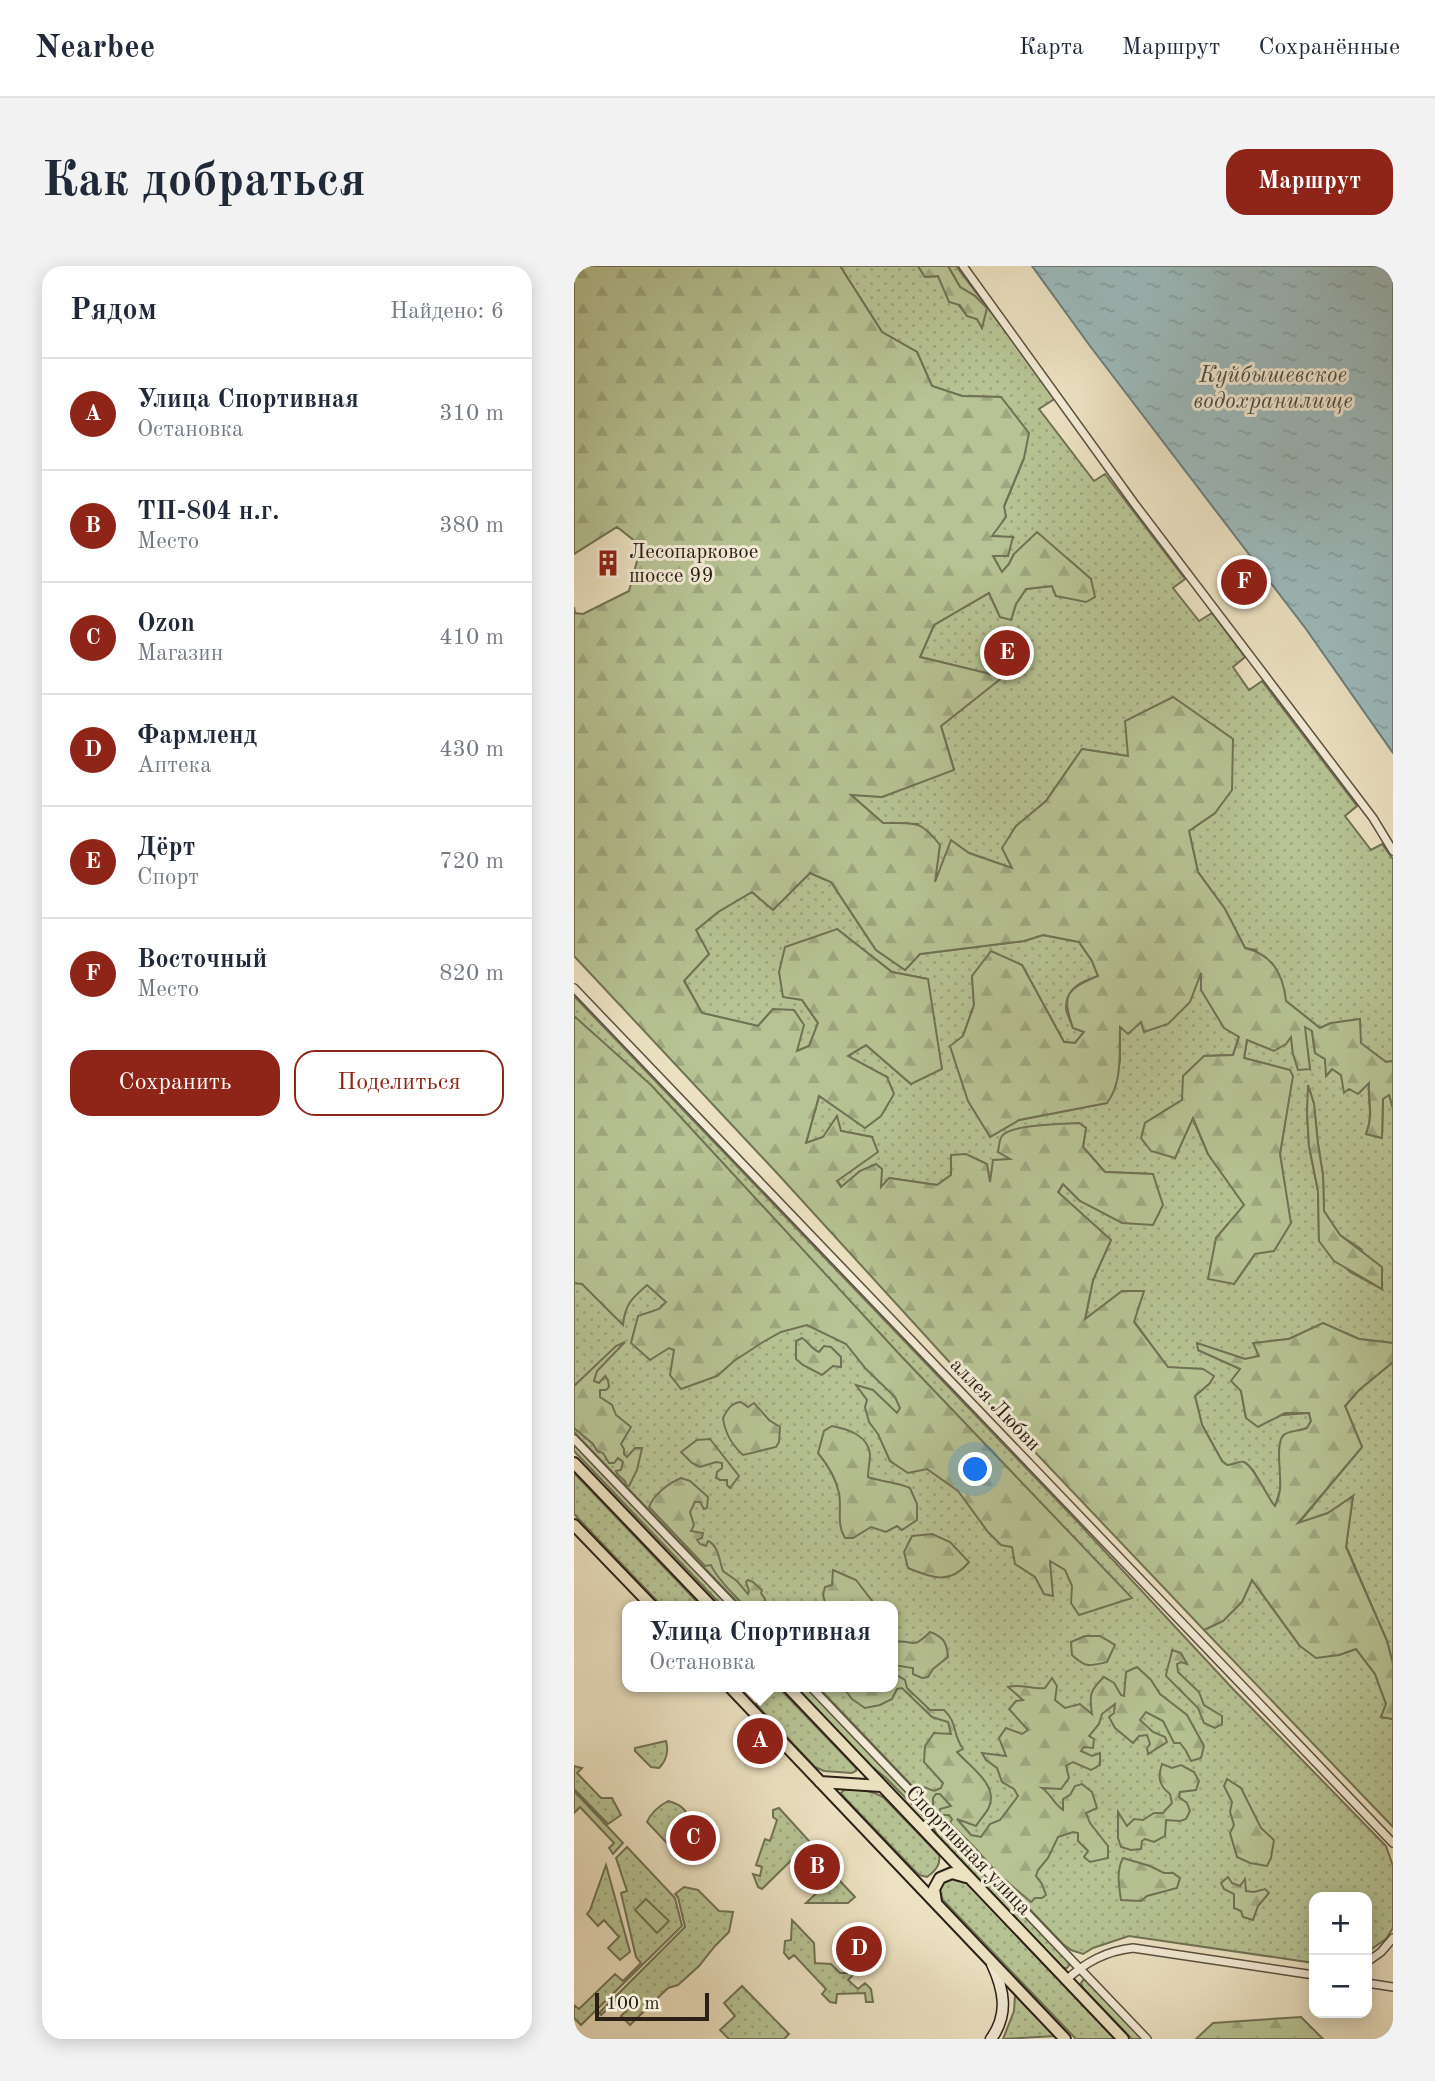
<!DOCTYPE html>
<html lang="ru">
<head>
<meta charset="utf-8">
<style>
  :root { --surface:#fff; --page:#f2f2f3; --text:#1f2937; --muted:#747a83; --line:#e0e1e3; --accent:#8f2418 }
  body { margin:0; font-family:"Old Standard TT",serif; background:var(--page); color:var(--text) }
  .controls { position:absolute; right:21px; bottom:21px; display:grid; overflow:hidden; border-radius:14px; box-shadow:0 4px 18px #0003 }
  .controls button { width:63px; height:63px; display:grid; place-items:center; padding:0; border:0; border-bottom:2px solid var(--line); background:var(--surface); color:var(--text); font:35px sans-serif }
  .scale { position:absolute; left:21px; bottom:18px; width:114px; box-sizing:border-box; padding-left:7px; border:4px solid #2b2016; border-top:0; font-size:19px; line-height:24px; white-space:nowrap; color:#2b2016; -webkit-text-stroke:5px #f3ecd7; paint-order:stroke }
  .you { position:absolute; left:402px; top:1204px; width:24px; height:24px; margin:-18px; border:5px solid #fff; border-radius:50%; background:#1a73e8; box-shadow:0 0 0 10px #1a73e833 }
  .badge { display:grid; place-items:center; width:46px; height:46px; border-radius:50%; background:var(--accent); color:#fff; font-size:23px; font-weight:700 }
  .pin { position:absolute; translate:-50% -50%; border:4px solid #fff; box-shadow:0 2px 7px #0006 }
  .popup { position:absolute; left:48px; top:1335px; width:276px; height:91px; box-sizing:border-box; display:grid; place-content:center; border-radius:14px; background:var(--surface); filter:drop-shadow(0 2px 5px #0005); font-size:23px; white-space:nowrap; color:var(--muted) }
  .popup b { font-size:26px; color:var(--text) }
  .popup::after { content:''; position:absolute; left:50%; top:100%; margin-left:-14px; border:14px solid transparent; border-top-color:var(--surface) }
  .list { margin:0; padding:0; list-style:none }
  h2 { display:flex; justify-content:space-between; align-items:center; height:91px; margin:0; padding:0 28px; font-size:30px }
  h2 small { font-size:23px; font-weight:400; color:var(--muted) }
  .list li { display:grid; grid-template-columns:46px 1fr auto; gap:21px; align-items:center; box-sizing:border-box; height:112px; padding:0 28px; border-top:2px solid var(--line) }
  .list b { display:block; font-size:26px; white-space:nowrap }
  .list p { margin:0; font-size:23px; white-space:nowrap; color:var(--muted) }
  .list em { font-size:23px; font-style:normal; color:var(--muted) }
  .actions { display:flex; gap:14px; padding:21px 28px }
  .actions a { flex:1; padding:16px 0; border:2px solid var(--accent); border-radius:21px; text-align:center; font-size:24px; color:var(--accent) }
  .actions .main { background:var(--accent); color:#fff }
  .map { position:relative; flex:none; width:819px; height:1773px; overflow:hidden; border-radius:21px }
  header { display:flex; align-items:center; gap:42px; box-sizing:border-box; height:98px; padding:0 35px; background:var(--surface); border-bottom:2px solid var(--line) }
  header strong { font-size:33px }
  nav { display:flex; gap:38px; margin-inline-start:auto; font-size:24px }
  .intro { display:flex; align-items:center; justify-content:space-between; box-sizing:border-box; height:168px; padding:0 42px }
  h1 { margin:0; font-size:49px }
  .button { padding:18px 32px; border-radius:21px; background:var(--accent); color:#fff; font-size:24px; font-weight:700 }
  main { display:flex; gap:42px; padding:0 42px }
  aside { flex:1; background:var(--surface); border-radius:21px; box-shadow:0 4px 18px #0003 }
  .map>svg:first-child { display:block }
  .green { fill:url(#green-dots); stroke:#717255; stroke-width:2; fill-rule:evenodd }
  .forest { fill:url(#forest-firs); stroke:#717255; stroke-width:2 }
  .pitch { fill:#b7c394; stroke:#717255; stroke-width:2 }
  .water { fill:url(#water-ripples); stroke:#6f7d7a; stroke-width:2 }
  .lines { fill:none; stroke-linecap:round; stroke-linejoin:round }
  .minor-casing { stroke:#5b5041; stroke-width:10 }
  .secondary-casing { stroke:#2b2016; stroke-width:13 }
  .primary-casing { stroke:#2b2016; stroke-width:14 }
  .minor { stroke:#f3ecd7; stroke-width:7 }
  .secondary { stroke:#f3ecd7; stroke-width:10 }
  .primary { stroke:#ece2c2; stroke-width:10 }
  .labels { text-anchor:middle; stroke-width:6; stroke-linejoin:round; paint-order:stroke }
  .poi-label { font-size:21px; fill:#2b2016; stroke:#f3ecd7; text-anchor:start }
  .street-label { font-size:21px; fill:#2b2016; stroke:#f3ecd7 }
  .water-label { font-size:23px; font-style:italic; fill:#4d4e48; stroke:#f3ecd7 }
</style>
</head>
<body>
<header>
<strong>Nearbee</strong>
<nav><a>Карта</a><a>Маршрут</a><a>Сохранённые</a></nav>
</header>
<div class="intro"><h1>Как добраться</h1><a class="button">Маршрут</a></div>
<main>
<aside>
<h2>Рядом<small>Найдено: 6</small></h2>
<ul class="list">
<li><span class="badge">A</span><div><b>Улица Спортивная</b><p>Остановка</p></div><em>310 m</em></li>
<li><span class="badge">B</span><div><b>ТП-804 н.г.</b><p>Место</p></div><em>380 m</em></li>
<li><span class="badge">C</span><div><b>Ozon</b><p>Магазин</p></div><em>410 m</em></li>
<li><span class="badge">D</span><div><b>Фармленд</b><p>Аптека</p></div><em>430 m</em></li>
<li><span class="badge">E</span><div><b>Дёрт</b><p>Спорт</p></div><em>720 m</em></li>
<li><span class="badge">F</span><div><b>Восточный</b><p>Место</p></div><em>820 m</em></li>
</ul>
<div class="actions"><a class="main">Сохранить</a><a>Поделиться</a></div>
</aside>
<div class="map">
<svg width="819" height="1773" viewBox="0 0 819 1773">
  <defs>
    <pattern id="green-dots" width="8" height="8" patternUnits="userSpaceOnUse" patternTransform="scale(1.75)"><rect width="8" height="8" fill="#b7c394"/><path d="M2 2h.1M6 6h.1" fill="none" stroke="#9ea77f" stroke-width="1.8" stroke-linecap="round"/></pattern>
    <pattern id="forest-firs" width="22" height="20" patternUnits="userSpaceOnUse" patternTransform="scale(1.75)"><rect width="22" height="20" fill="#b7c394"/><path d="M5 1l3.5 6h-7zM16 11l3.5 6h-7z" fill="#9ea77f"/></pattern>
    <pattern id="water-ripples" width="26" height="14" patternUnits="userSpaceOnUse" patternTransform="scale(1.75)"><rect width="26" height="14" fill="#9dbbbd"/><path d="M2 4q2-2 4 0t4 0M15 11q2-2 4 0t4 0" fill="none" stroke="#87a0a2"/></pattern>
  </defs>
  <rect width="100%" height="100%" fill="#ece2c2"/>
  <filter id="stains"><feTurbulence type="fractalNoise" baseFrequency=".00286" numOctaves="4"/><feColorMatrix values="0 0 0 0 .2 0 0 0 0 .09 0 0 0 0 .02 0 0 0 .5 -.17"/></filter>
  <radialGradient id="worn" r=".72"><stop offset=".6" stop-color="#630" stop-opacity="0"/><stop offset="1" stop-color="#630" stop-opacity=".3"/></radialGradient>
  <path class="green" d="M266,0H344L351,11L364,10L369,19L393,50L403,53L408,61L401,30L386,21L374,0H382L482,132L465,143L520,215L531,208L611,313L599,322L625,355L638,347L671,391L659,401L675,424L688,415L783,540L771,550L797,584L808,578L819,593V795L812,796L757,757L746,762L712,735L682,684L671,682L651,643L624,606L615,565L641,547L554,490L508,483L472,535L443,560L439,603L395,587L360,620L344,558L309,557L276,528L308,531L380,503L367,460L428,411L346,391L360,359L415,327L426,351L437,353L442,338L452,323L478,320L482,330L495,332L517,313L493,292L440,288L435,298L427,307L419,289L439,272L418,270L450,192L427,131L388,130L358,120L343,86L308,66Z
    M236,607L257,616L302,684L331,704L346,688L450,675L469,669L505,676L518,695L524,710C509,715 493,721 492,740C491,746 497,755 499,762L510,766L501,777L490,776L448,699L398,710L400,739L389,770L416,871L445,854L533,837L546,795V760L568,755L623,714L628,705L665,770L659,789L630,790L608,834L571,857L601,892L618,851L634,888L671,939L642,972L660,1018L681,988L716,957L706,888L718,810L716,804L670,792L673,774L717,770L719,788L736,803L730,760L738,765L741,787L751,793L753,809L758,803L767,809L775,823L795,815C793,835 800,848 792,868L808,872L809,833L815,828L819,842V1077L785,1073L749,1057L715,1073L680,1077L685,1090L671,1093L624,1078V1084L667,1103V1125L672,1152L735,1147L737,1155L733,1162L712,1168L705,1183L707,1204L706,1224L701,1241L692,1229L679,1204L660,1199H653L648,1195L628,1159L621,1130L636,1117L629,1103L594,1102L560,1055L548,1025L511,1054L519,1014L537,974L484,927L489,918L506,935L579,908L531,906L509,881L512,862L505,857L439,864L437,893L416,919L377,909L363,919L316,912L307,923L286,905L268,921L263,915L298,871L267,865L232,877L245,830L313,811L273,791L292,779L337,818L354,713L318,706L263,663L228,734L244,757L235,780L223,785L199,743L184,760L128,747L110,714L135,688L121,665L144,646L178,626L199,644ZM735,822L740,838L744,878L749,909L750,945L766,969L787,983L808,1023L776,1006L745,975L744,925L735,880L733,846Z
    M0,730L498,1250L659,1423L812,1580L819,1600V1662L812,1673L793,1686V1631H740V1697L555,1670L519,1682L509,1688L497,1684L489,1678L244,1421H319V1340H167L0,1166Z
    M819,1096V1398L813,1375L772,1280L779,1230L754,1247L723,1259L788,1181L771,1140L785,1124Z
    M0,1176L157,1340H148L0,1185Z
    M0,1207L127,1340H88L0,1248Z
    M678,1314L726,1380L765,1389L782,1383L801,1408L812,1438L807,1451L819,1453V1561L630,1364L649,1355L668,1336Z
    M201,1421H204L282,1502V1505L278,1507L250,1505L241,1501L182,1438Z
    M220,1421H235L497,1697L493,1702H489L366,1575L358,1559L312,1512L292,1496Z
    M92,1475C95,1485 92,1495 85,1502L77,1501L61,1485V1482Z
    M0,1500L8,1502L3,1507L27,1532H38L47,1549L34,1558L0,1523Z
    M271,1523C284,1523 299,1524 310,1532L365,1589C367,1599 361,1605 353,1611L345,1609L268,1529L267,1527Z
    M0,1525L49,1577L39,1588L35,1582L40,1577L6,1541L0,1547Z
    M94,1535C124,1542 118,1569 93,1577L73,1556C77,1546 85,1540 94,1535Z
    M205,1542L236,1576L188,1623L184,1621L179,1608L186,1610L188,1601L182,1599L191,1573L196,1575L203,1554L199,1551V1544Z
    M53,1581L101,1632L108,1660L7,1759L0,1752V1739L5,1743L41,1708L49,1715L67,1697L62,1691L47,1627L53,1625L42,1592Z
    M237,1584L281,1631L274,1637H232L248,1622L224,1596Z
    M32,1599L56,1686L46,1694L34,1682L45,1671L30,1654L24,1660L13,1648L16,1644Z
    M379,1610L391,1615L541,1773H502L369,1634L366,1626L367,1618Z
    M110,1621L124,1624L145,1645L159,1646L155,1666L141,1680L125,1700L104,1719L94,1722L56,1759L47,1750L53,1744L43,1734L27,1749L25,1747L111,1661L104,1631L101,1628Z
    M218,1654L240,1677L241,1697L257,1698L266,1707H281L274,1714L284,1723L291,1717L297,1723L299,1736H292L291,1727L263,1728L262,1737L256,1736L248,1728L252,1723L220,1689L215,1693L210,1687L211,1675L217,1674Z
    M509,1714L516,1715L571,1773H558L509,1722L507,1717Z
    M168,1720L215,1768L210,1773H155L146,1764L161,1750L150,1737Z
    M441,1729L482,1770L429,1773L440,1745Z"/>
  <path class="forest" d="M0,0H266L308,66L343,86L358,120L388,130L427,131L455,167L450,192L430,240L432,251L418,270L439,271L434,290H419L428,306L435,298L440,288L463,266L517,313L521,331L512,336L482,330L478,320L452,323L442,338L437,354L426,351L415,327L360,359L346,391L429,411L367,460L380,504L308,531L277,529L309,557C340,558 345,552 366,579L361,616L377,574L395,587L438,602L428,582L442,560L472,535L508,483L554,490L551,455L599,431L659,473L658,524L641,547L615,565L624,606L651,643L671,682C699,689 709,708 712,735L746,762L757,757L786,753L787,777L812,796L819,795V842L815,829L809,833L808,872L792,868C800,850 794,835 795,817L784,828L775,823L770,827L767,809L758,803L752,810L751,793L741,787L738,765L731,761L736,803L724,804L719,788L717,771L712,778L700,785L673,774L670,792L716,804L719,810L706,888L717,957L700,985L681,988L660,1018L634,1013L642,972L670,939L634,888L619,852L601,892L577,885L567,872L571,857L608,834L609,810L630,790L659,789L665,771L650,762L627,724V707L616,736L594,758L570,766L567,756L554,768L546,761C545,786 549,816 533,837L445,854L416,871L394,835L376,780L389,770L400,739L398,710L417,685L448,699L490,776L501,777L510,766L499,762C487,728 493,723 524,710L518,695L505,676L469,669L450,675L346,688L331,704L302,684L257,616L236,607L199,644L178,626L144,646L122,664L135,688L110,715L128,747L184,760L199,743L220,744L230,759L223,785L235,780L244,757L228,734L209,731L205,706L211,681L263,663L318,706L354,713L368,803L337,818L292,779L274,790L313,811L320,828L307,850L291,862L245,830L232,877L249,871L263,850L267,865L298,871L304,886L263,915L267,921L286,905L302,898L308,903L307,921L315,912L363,919L377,909V889L392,888L413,898L416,916L419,894L436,893L424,886C425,881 425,874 428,870C437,858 490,858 505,857L512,862L509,881L531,906L579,908L589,939L579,959L548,957L506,935L489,918L484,926L537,974L519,1014L511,1053L548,1025H570L560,1056L594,1101L629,1103L640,1110L636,1117L621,1130L628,1159L648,1195L653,1199C659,1199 665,1194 670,1196C680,1200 693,1231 701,1240C703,1236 705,1230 706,1224C708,1212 700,1174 711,1168C716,1165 726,1165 733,1162L737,1155L735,1147H711L684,1161L672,1152L667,1125L657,1115L666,1103L624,1084L623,1077L671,1093L685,1090L679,1077L715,1073L749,1057L785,1073L819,1077V1096L785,1124L771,1140L788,1181L724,1257L754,1247L779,1230L772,1281L813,1375L819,1398V1453L807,1451L812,1438L801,1408L782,1383L765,1389L742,1392L726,1380L678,1314L668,1336L649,1355L630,1364L379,1100L202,906L0,690V341L1,347L9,348L55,325L67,280L43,261L0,288Z
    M344,0H374L386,21L401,30L413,42L408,62L403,53L393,50L386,39L375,36L364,10L351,11Z
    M0,750L77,819L328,1091L558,1332L505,1349L497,1337L498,1320L491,1304L476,1295L479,1330L470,1328L461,1311L441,1298L438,1281L427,1279L414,1266L384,1225L353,1203L334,1207L316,1195L304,1168L295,1156L291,1141L293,1134L282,1119L299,1124L323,1147L326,1142L321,1131L292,1103L272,1078L233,1059L207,1066L189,1076L160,1095L143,1110L107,1123L96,1109L100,1084L95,1082L76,1094L57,1077L64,1050L85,1043L92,1036L73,1019C58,1032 51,1038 49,1059L8,1018L0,1017Z
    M734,819L740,838L744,878L749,909L750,945L766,969L808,1001V1023L760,995L745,975L744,925L735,880L733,846Z
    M228,1072C235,1076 237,1083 245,1086L250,1080L257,1081L267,1091V1101L259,1100L248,1109L229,1099L222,1093V1075Z
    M51,1076L23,1105L20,1115L25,1117L31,1110L34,1114L35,1121L32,1124H26V1131L38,1139L42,1149L57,1161L47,1178L50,1183V1188L53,1191L61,1182H68L63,1204L55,1220L52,1219L51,1215L44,1209L42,1205L47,1204L49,1196L44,1192L40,1197H35L29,1187L23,1185L19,1178L0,1162V1120L42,1080Z
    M167,1136L174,1141L180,1137L195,1154L206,1161L205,1176L202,1181L169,1189C158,1179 151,1168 149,1152C153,1144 157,1137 167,1136Z
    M258,1160C273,1163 294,1169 296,1188C296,1195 294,1204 294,1211C308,1216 322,1216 336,1222L343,1238V1254L328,1264L323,1260L312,1266L297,1261L279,1272H271C262,1258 268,1243 265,1227C262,1213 253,1198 244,1187L250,1165Z
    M136,1173L165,1210L156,1222L153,1219V1214H146L142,1212L143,1206L148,1202V1197L142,1196L126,1201L118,1197L107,1186L123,1174Z
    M107,1212L116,1215L134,1231L133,1242L130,1243L126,1236H121L116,1246L120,1259L117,1265L129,1267L128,1272L123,1274L126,1278L132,1280L134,1275C145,1280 145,1294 149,1305L163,1315L174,1328L175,1325L172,1316L174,1314L179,1316L188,1324L187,1327L191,1333L190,1340H170C160,1328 142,1312 137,1299L131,1300L75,1241C80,1228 95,1217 107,1212Z
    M358,1268L376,1276L395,1296C376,1319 358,1312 334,1302L330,1286L338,1270Z
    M259,1304L282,1314L302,1340H263L251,1336L249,1329L251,1321L258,1319Z
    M356,1366C370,1371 373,1377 374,1391L359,1403L354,1411L348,1412L339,1408V1402L319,1399L320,1376C341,1373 337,1385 356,1366Z
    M511,1370H526L541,1379L533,1396C515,1400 512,1402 498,1389L497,1376Z
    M598,1384L607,1387L613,1398L607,1396L603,1398L604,1406L625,1426L630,1439L648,1450V1458L641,1462L630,1457L624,1442L592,1410C593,1401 597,1393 598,1384Z
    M563,1401L577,1414L586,1428L613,1449L630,1480L627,1492L617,1495L612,1485L606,1477H600L589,1455L572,1446L566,1454L579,1466L591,1471L593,1476L574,1488L573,1482L576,1478L573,1469L565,1470L559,1477L541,1462L535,1451L540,1447L541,1438L528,1448L525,1458L515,1470L520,1473L519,1482L510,1481L507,1485L518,1490L526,1487V1499L517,1504L499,1496L492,1500L495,1512L487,1523L468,1522C476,1527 480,1538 489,1544V1533L496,1529L501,1520L508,1518L518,1526L523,1542L512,1547L516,1557L534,1580V1592L516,1596L510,1591L514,1585L504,1575V1567L499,1566L484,1571L474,1592L464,1604L462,1610L468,1618L472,1629L468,1632H461L457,1636L425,1609L401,1582L376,1557L378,1553L375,1549H365L366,1543L377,1540L366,1528H362L359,1532V1541H357L341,1521L345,1519L360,1525L367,1522L369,1517L350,1496L351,1480L360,1467L377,1468L374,1456L358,1451L328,1422L323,1423L318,1433L306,1439L291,1442L278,1433L269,1421H319V1407L331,1414L333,1422L356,1444H370C384,1457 378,1468 389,1483L383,1486C395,1500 425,1519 415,1541C412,1548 406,1553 402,1560L383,1553L397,1569L407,1571L416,1558L426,1554L444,1530L440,1523L428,1516L423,1502L412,1494L408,1487L432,1490L425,1472L432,1462L448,1468L454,1464L435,1443L442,1435L449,1434L434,1421C446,1417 459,1424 471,1422L478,1412L483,1420L481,1434L491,1442L506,1438L518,1448C515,1429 516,1424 530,1411L540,1417L547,1429L550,1430L552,1406Z
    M588,1498L598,1502L607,1499L620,1506L625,1515L622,1524L606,1526L605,1531L613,1537L616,1545L612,1553L606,1555L592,1554L591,1570L580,1576L571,1573L568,1575L567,1583L557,1584L547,1581L544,1572V1546L553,1560L560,1553L569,1554L580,1547H589L598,1537L596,1528C584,1519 584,1510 588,1498Z
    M653,1513L667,1522L687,1562L700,1574L697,1592L693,1600L676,1597L663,1591L656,1567L660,1559L656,1546L658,1536L650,1520Z
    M549,1592L576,1600L590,1607H599L606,1612L603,1622L573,1630L567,1635L547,1634C545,1620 542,1605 549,1592Z
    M654,1611L658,1617L666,1620L671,1613L672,1625L680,1626L691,1623L695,1627L684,1640L679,1654L669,1651L667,1645L660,1642V1628L650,1623L647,1617Z
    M727,1751L749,1773H622L639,1757Z"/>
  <path class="pitch" d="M72,1633L95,1655L83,1667L61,1644Z"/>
  <path class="water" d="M458,0H819V487L732,363L516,80Z"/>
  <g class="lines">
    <g class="minor-casing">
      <path id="minor" d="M389,0L560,237L799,552L819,585
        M0,722L819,1577
        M0,1173L160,1340
        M237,1421L573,1773
        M793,1696L807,1686L819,1672
        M492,1714C512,1696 532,1685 559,1682L740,1709
        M793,1717L819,1721"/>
    </g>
    <g class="secondary-casing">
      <path id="secondary" d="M417,1773C435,1748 430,1724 418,1698"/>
    </g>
    <g class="primary-casing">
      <path id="primary" d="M0,1197L137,1340
        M0,1259L78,1340
        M156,1421L491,1773
        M214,1421L549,1773
        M246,1516L307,1520
        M362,1636L360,1623L366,1612L378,1607L392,1611"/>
    </g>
    <use href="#minor" class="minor"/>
    <use href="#secondary" class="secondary"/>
    <use href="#primary" class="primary"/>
  </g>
  <defs>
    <g id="building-bare" transform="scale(2.1)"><path d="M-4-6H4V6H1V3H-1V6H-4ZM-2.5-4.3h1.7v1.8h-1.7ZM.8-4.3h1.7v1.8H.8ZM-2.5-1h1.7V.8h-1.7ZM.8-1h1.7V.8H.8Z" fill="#8f2418" stroke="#f3ecd7" stroke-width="2.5" paint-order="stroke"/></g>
  </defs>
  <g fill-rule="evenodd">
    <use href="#building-bare" x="34" y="297"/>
  </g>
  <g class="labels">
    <g class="poi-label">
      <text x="55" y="292">Лесопарковое<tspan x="55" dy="24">шоссе 99</tspan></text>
    </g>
    <g class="street-label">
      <text transform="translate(422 1138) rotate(46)" y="7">аллея Любви</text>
      <text transform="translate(395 1584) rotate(46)" y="7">Спортивная улица</text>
    </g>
    <g class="water-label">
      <text x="699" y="116">Куйбышевское<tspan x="699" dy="26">водохранилище</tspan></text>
    </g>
  </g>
  <rect width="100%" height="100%" filter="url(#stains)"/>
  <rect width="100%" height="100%" fill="url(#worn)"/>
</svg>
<div class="controls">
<button>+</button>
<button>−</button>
</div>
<div class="scale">100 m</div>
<div class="you"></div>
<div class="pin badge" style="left:186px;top:1475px">A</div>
<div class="popup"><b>Улица Спортивная</b>Остановка</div>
<div class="pin badge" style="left:243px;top:1601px">B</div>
<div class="pin badge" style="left:119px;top:1572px">C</div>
<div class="pin badge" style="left:285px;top:1683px">D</div>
<div class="pin badge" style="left:433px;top:387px">E</div>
<div class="pin badge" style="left:670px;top:316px">F</div>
</div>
</main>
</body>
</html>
